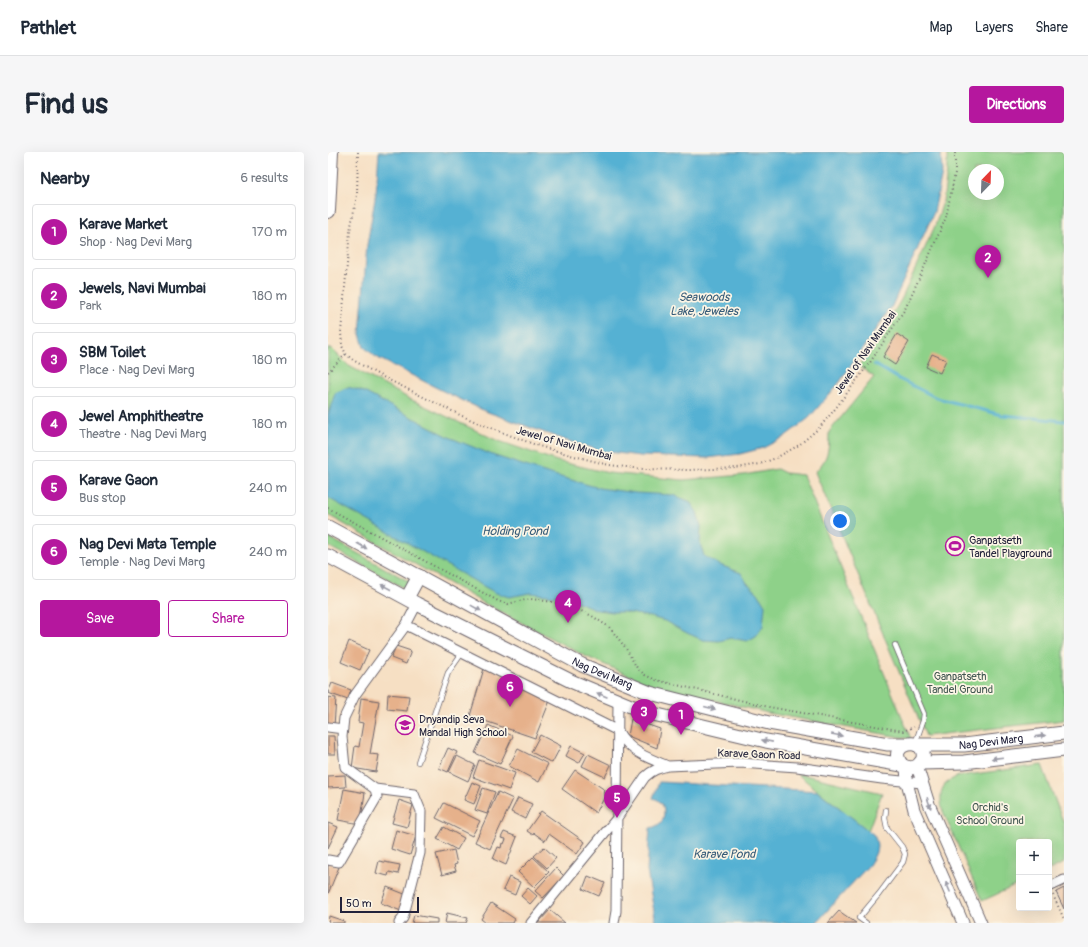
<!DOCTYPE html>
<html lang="en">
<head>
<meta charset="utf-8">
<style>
  :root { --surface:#fff; --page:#f6f6f7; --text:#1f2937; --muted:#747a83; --line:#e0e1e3; --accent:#b5179e }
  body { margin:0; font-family:Pangolin,sans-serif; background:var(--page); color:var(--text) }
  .controls { position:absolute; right:12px; bottom:12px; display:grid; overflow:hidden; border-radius:4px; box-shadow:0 4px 16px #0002 }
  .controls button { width:36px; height:36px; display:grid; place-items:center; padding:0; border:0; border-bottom:1px solid var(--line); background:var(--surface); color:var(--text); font:20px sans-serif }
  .compass { position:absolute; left:640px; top:12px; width:36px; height:36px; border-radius:50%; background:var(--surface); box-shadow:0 4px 16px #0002; rotate:23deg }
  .scale { position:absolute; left:12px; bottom:10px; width:79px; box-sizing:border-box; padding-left:4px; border:2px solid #22223b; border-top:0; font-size:11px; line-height:14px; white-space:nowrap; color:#22223b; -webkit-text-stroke:3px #fcf5e5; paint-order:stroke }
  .you { position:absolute; left:512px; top:369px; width:14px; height:14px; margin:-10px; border:3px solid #fff; border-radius:50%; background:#1a73e8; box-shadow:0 0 0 6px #1a73e833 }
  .badge { display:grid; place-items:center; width:26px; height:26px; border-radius:50%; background:var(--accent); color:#fff; font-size:13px; font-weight:700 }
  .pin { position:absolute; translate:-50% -33px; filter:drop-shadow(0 1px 2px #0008) }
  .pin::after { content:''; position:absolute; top:21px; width:14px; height:12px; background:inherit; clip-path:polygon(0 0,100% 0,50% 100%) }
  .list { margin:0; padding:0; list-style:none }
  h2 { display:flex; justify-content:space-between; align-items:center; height:52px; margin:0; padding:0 16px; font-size:17px }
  h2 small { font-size:13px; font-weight:400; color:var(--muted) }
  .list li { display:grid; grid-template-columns:26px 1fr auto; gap:12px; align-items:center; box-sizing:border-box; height:56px; margin:0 8px 8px; padding:0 8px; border:1px solid var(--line); border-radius:4px }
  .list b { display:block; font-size:15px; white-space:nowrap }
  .list p { margin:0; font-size:13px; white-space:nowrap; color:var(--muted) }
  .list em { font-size:13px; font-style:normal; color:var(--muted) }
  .actions { display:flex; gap:8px; padding:12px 16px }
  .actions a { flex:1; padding:9px 0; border:1px solid var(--accent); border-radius:4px; text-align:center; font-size:14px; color:var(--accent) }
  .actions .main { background:var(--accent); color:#fff }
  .map { position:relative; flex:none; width:736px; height:771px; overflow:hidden; border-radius:4px }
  header { display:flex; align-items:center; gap:24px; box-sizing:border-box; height:56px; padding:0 20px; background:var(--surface); border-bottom:1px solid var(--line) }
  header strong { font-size:19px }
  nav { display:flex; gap:22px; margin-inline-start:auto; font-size:14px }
  .intro { display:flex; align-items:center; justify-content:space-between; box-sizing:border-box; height:96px; padding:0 24px }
  h1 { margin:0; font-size:28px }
  .button { padding:10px 18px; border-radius:4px; background:var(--accent); color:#fff; font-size:14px; font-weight:700 }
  main { display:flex; gap:24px; padding:0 24px }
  aside { flex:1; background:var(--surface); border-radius:4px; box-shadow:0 4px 16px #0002 }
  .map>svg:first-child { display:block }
  .green { fill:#8ed189; stroke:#587a62; fill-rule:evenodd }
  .water { fill:#55b1d3; stroke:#3c6a87 }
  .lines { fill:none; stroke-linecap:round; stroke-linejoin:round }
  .stream { stroke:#55b1d3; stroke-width:3 }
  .building { fill:#e6b18b }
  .service-casing { stroke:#6c646b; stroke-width:6 }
  .minor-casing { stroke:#6c646b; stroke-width:11 }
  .tertiary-casing { stroke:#6c646b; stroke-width:13 }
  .secondary-casing { stroke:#6c646b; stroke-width:15 }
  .primary-casing { stroke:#6c646b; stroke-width:16 }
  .path { stroke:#6c646b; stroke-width:2; stroke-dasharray:1 3; stroke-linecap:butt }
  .service { stroke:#fff; stroke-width:4.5 }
  .minor { stroke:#fff; stroke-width:9 }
  .tertiary { stroke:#fff; stroke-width:11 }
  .secondary { stroke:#fff; stroke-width:13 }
  .primary { stroke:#fff; stroke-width:14 }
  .oneway { fill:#9c9ca7 }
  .labels { text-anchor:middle; stroke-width:3.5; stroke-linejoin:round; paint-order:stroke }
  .street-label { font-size:11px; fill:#22223b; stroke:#fcf5e5 }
  .poi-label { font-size:11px; fill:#22223b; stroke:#fcf5e5; text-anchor:start }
  .park-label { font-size:11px; fill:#425752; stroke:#fcf5e5 }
  .water-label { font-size:12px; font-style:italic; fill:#365b78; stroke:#fcf5e5 }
</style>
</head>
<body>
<header>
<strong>Pathlet</strong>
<nav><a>Map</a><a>Layers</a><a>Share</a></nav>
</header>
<div class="intro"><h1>Find us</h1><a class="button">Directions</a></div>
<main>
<aside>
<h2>Nearby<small>6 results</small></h2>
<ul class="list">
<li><span class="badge">1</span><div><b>Karave Market</b><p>Shop · Nag Devi Marg</p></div><em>170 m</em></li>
<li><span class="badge">2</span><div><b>Jewels, Navi Mumbai</b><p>Park</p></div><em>180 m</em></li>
<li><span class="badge">3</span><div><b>SBM Toilet</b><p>Place · Nag Devi Marg</p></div><em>180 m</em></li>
<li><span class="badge">4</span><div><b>Jewel Amphitheatre</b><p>Theatre · Nag Devi Marg</p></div><em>180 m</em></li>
<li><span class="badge">5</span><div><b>Karave Gaon</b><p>Bus stop</p></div><em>240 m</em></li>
<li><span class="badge">6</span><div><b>Nag Devi Mata Temple</b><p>Temple · Nag Devi Marg</p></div><em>240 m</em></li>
</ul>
<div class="actions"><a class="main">Save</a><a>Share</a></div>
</aside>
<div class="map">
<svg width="736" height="771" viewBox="0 0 736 771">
  <rect width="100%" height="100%" fill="#fcf5e5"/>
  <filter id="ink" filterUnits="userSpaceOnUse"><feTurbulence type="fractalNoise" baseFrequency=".025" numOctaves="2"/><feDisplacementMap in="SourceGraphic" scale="8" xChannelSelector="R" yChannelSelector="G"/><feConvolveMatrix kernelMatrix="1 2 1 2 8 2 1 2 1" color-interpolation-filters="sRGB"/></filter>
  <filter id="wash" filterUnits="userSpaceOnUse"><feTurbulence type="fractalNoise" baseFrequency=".012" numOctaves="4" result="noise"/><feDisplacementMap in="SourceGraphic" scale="16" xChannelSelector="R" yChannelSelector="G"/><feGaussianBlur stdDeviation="0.9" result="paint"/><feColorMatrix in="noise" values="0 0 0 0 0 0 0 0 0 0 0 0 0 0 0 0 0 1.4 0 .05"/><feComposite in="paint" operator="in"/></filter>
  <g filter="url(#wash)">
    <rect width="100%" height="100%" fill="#f6dfc3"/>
    <path class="green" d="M619,0H736V568L598,584L487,320C500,307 501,298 501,280L546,225L531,214L560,170L574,146L607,74L615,50L619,20ZM646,18H670V42H646Z
      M0,196L4,197L21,214L82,247L168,288L229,309L281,321L355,328L416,323L449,317L457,321L475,323L583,587L440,561L323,533L257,504L154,450L0,363Z
      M0,385L82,430L78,437L0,394Z
      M714,613L736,672V711L721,718V690H691V732L654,749L614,657C611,639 613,631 631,624Z
      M468,621L554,641L540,679Z"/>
    <path class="water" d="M51,0H613L614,21L606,60L564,154L511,231L481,266L456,285L435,296L412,302L379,306L312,304L274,299L237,288L157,259L115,239L48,205L36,195L32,182L39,93L48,41Z
      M20,235L36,240L123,286L167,304L219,321L271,336L308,341L345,343L361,349L369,360L373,374L372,391L376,404L392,413L413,421L419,431L430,441L437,453L435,474L428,484L419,489L403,486L391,489L375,488L359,481L337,469L323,465L297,460H285L269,458L253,451L228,444L202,441L181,445L168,441L157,435L2,347L0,345V263L7,241Z
      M331,630L490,639L546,683C552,696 548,702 541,713L488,771H328L319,719L322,676C327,675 331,673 334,669C337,663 337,653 331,649C329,647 327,647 325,646Z"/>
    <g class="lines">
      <path class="stream" d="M530,203L538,207
        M546,212L571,227L609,246L674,263L736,269"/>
    </g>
    <g id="blocks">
      <path class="building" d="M569,182L581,190L567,213L555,205Z
        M604,202L618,208L612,221L598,215Z
        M21,489L41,498L32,518L13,510Z
        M68,494L83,499L78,512L63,506Z
        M157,513L223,546L207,586L142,564Z
        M4,531L23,538L20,548L0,541Z
        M60,542L81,544L79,559L59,557Z
        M0,545L8,546L6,574H0Z
        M33,546L51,549L42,602L51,603L48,620L24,616L27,594L31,595L35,571L30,570Z
        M303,567L332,577L329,596L300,584Z
        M160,573L185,584L172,612L147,601Z
        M212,583L233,594L224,611L203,600Z
        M0,584H6L7,602H0Z
        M243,594L257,601L251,611L238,604Z
        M120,596L129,600L120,620L111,616Z
        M190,597L220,612L211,630L181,614Z
        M260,602L283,613L277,625L254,614Z
        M129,604L147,613L140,629L121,620Z
        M151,608L187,621L181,638L145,625Z
        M247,618L277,638L275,648L268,661L234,637Z
        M17,623L18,635L0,636V624Z
        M144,630L153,634L146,652L136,648Z
        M155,636L167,640L159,662L147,658Z
        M16,637L37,641L32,672L10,668Z
        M170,640L185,647L162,697L147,690Z
        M190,646L204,652L197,667L183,660Z
        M71,648L85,653L79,675L64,671Z
        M116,651L152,669L144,684L108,666Z
        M213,659L257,690L249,702L221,682L217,689L206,681L205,683L199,679Z
        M0,671L10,675L0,696Z
        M116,675L136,686L129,698L109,687Z
        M68,678L88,684L82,703L63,697Z
        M176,680L189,685L178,713L165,707L170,695L173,696L174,691L176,692L178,687L173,686Z
        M216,695L228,706L219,716L206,704Z
        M126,698L129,712L126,713L128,719L114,723L108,702Z
        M205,705L221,720L206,735L190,720Z
        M51,709L72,713L70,722L61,720L60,724L48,721Z
        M0,711L11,715L0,742Z
        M228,716L236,724L215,746L207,739Z
        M260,724L277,731L271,744L255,737Z
        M181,725L192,730L187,743L175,738Z
        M59,735L79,743L73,759L53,751Z
        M200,736L209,744L202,752L193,744Z
        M736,736V757L728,740Z
        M163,751L187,767L185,771H158L153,767Z
        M222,758L237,771H210Z
        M511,759L528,771H500Z
        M119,761L140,766L138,771H117Z
        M86,763L109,767V771H84Z
        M1,764L16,769V771H0Z"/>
    </g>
  </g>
  <g filter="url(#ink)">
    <use href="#blocks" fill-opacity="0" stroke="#6c646b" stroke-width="1"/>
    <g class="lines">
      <g class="service-casing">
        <path id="service" d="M567,493L596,562L595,569L587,592
          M90,610L120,521L134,501
          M538,771L531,766L551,742L575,710L577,702L574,695L559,676L557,666L558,658"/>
      </g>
      <g class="minor-casing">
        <path id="minor" d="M78,473L290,579C292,583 295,587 298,590C308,602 325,608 340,614
          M0,575L15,577
          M47,637L86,642L93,659L92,701L75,766L71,771
          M0,708L11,710L49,645L47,637L17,615L14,585L16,566L27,543L78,473L89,452
          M721,735L736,728
          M203,771L289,666L317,625C324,618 331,616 340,614L412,611L469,615L554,627L594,631
          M286,771L288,759L290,550"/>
      </g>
      <g class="tertiary-casing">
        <path id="tertiary" d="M589,614L601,652L653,771
          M578,615L579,630L586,658L635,771"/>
      </g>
      <g class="secondary-casing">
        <g id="secondary">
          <path id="s1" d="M0,375L254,513L322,541L441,571L560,592H577"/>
          <path d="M0,404L89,452L245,530L317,560L438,589L574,613C582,618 593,616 595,606C599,582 556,591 574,613"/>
          <path d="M79,446L91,424"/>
          <path id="s2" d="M589,593H636L736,581"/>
          <path d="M592,611L636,610L736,598"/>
        </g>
      </g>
      <g class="primary-casing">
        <path id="primary" d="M0,59L3,0"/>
      </g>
      <path class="path" d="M30,0L29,43L22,79L13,180L14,194L18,202L25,208L49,222L134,264L173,280L211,294L246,304L281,313L315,317L362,318L409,316L432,312L448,306L471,293L491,276L507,257L543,209L577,157L599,109L618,65L627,21V0
        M0,220L18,202
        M0,356L170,449L180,452L192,449L203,447L225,450L247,456L264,464L281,475L297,495L309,516L317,523L328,528L441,555L575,579L586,575
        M725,743L736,767"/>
      <use href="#service" class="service"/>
      <use href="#minor" class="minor"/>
      <use href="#tertiary" class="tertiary"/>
      <use href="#secondary" class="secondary"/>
      <use href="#primary" class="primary"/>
    </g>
    <defs><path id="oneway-solid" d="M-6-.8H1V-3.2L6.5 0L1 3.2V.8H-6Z"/></defs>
    <g class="oneway">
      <use href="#oneway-solid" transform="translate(34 394) rotate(29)"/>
      <use href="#oneway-solid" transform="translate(58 435) rotate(-152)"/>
      <use href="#oneway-solid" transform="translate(148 456) rotate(29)"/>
      <use href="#oneway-solid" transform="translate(274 543) rotate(-157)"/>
      <use href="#oneway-solid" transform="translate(382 556) rotate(14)"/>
      <use href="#oneway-solid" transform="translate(509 583) rotate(10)"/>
      <use href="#oneway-solid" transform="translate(712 584) rotate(-7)"/>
      <use href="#oneway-solid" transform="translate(439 589) rotate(-169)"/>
      <use href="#oneway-solid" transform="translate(669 606) rotate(173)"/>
      <use href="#oneway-solid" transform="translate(601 651) rotate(71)"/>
      <use href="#oneway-solid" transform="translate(620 735) rotate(-113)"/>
    </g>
  </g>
  <defs>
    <g id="stadium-ring" transform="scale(1)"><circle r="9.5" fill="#fcf5e5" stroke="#b5179e" stroke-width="1.5"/><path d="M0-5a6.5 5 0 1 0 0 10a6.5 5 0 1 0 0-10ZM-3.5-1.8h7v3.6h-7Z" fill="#b5179e"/></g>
    <g id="school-ring" transform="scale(1)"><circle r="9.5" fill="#fcf5e5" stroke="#b5179e" stroke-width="1.5"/><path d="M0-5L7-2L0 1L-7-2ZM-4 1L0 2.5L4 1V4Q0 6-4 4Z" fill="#b5179e"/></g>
  </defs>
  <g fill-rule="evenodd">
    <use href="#stadium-ring" x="627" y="394"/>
    <use href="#school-ring" x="77" y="573"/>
  </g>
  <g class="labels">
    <g class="street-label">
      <text transform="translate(537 200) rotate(-55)" y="4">Jewel of Navi Mumbai</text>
      <text transform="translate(236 291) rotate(16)" y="4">Jewel of Navi Mumbai</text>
      <text dy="4" stroke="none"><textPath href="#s1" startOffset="311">Nag Devi Marg</textPath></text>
      <text dy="4" stroke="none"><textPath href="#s2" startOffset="74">Nag Devi Marg</textPath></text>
      <text transform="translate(431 602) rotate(2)" y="4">Karave Gaon Road</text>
    </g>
    <g class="poi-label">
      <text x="641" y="392">Ganpatseth<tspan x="641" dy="13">Tandel Playground</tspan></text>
      <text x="91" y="571">Dnyandip Seva<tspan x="91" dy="13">Mandal High School</tspan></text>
    </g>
    <g class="park-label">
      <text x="632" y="528">Ganpatseth<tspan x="632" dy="13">Tandel Ground</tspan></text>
      <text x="662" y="659">Orchid's<tspan x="662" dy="13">School Ground</tspan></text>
    </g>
    <g class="water-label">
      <text x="376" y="149">Seawoods<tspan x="376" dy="14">Lake, Jeweles</tspan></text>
      <text x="187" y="383">Holding Pond</text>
      <text x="396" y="706">Karave Pond</text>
    </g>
  </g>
</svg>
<div class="controls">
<button>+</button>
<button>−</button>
</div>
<svg class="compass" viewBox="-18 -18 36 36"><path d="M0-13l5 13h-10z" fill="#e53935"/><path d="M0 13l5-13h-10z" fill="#747a83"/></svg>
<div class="scale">50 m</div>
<div class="you"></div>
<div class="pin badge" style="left:353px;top:583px">1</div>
<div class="pin badge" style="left:660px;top:126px">2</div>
<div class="pin badge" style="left:316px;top:580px">3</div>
<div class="pin badge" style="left:240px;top:471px">4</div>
<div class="pin badge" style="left:289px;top:666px">5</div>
<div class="pin badge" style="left:182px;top:555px">6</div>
</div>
</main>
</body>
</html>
